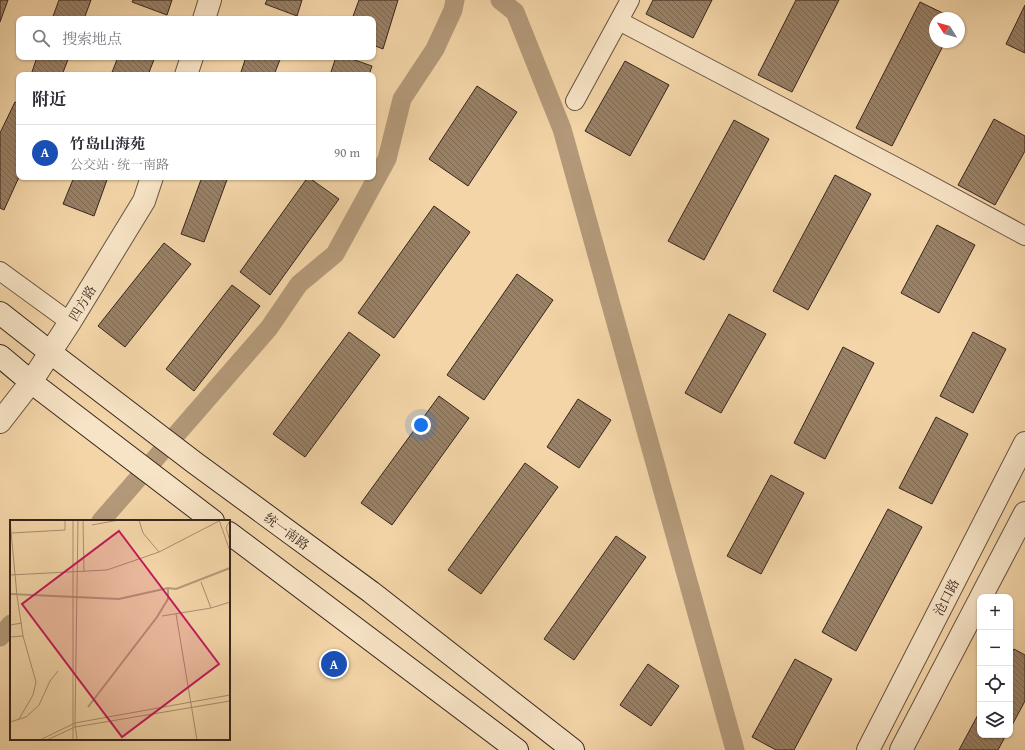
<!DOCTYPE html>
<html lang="zh">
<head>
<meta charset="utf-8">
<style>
  :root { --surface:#fff; --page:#f2f2f3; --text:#2b2b33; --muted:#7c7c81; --line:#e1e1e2; --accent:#ea580c }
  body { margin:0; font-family:"Gentium Book Plus","Noto Serif SC",serif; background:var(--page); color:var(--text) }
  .controls { position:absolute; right:12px; bottom:12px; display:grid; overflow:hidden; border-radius:8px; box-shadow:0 1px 3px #0004 }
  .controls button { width:36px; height:36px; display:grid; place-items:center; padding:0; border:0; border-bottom:1px solid var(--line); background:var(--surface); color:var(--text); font:20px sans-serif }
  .compass { position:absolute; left:929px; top:12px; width:36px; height:36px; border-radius:50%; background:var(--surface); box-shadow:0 1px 3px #0004; rotate:307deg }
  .you { position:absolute; left:421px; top:425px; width:14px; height:14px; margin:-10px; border:3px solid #fff; border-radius:50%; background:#1a73e8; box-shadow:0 0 0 6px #1a73e833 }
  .badge { display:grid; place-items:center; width:26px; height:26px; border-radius:50%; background:var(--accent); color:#fff; font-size:13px; font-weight:700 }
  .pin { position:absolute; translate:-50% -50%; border:2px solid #fff; box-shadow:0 1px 4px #0006 }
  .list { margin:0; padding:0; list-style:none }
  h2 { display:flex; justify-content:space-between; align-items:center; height:52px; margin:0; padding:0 16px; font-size:17px }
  h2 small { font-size:13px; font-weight:400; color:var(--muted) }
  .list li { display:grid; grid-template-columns:26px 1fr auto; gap:12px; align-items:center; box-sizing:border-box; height:56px; padding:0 16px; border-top:1px solid var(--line) }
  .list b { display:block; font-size:15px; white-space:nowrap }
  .list p { margin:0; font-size:13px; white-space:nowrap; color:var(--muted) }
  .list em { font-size:13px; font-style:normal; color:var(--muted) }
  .icon { flex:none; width:22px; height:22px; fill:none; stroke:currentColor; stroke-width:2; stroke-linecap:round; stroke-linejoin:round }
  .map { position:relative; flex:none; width:1025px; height:750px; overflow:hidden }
  .search { position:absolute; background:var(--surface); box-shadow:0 1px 3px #0004; left:16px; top:16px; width:360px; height:44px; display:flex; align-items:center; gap:10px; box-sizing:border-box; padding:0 14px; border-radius:8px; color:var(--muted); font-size:15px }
  .panel { position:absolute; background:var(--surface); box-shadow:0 1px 3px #0004; left:16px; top:72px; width:360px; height:108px; border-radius:8px }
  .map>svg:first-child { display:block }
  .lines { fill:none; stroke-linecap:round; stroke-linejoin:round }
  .canal { stroke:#b39979; stroke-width:19 }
  .building { fill:url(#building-back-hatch); stroke:#38251d }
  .minor-casing { stroke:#675140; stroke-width:20 }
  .tertiary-casing { stroke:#675140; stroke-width:24 }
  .secondary-casing { stroke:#38251d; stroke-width:24 }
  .minor { stroke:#f7e4c6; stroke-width:18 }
  .tertiary { stroke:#f7e4c6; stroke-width:22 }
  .secondary { stroke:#f7e4c6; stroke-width:22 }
  .labels { text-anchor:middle; stroke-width:3.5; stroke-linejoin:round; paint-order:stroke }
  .street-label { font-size:13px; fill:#38251d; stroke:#f7e4c6 }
  .inset-river { fill:none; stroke:#b39979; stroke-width:2 }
  .inset-road { fill:none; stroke:#a88f70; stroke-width:1 }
  .view { fill:#c2185b; fill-opacity:0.15; stroke:#c2185b; stroke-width:2 }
  .inset-edge { fill:none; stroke:#38251d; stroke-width:2 }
</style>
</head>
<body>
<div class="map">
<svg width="1025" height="750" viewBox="0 0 1025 750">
  <defs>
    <pattern id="building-back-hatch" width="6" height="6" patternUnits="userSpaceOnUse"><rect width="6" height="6" fill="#998165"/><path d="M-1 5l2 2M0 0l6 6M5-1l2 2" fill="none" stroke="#7e6953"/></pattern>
  </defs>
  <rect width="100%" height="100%" fill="#f3d5a8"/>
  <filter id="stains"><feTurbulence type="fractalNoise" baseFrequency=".005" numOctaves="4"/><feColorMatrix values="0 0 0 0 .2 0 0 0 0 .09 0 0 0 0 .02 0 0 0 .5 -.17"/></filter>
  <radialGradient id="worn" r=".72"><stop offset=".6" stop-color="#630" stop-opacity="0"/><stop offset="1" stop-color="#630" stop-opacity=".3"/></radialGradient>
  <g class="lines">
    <path class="canal" d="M500,0L515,12L562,129L735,750
      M101,521L269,328L299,284L335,254L387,159L402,99L435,49L453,10L455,0
      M0,637L11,624"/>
  </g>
  <path class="building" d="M0,0H8L0,22Z
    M59,0H91L84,19H52Z
    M133,0H172L167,15L132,2Z
    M267,0H302L297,16L265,4Z
    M359,0H398L383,49L373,45V19H352Z
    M653,0H712L693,38L646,14Z
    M796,0H839L792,92L758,75Z
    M920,2L953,18H935V42H945L892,146L856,128Z
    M1025,5V53L1006,44Z
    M37,57H69L62,75H31Z
    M118,57H155L148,75H111Z
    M246,57H281L274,75H240Z
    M336,57H346L372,66L369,75H330Z
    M625,61L669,85L630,156L585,131Z
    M477,86L517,112L468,186L429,159Z
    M15,102L19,104V177L4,210L0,208V133Z
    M994,119L1025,136V151L995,205L958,185Z
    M734,120L769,139L704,260L668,241Z
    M835,175L871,194L808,310L773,291Z
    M74,177H108L94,216L63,204Z
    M202,177H228L204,242L181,234Z
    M308,177L339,199L270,295L240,272Z
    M434,206L470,232L394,338L358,313Z
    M937,225L975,245L939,313L901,293Z
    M164,243L191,264L125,347L98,326Z
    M517,274L553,300L484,400L447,375Z
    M232,285L260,306L194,391L166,369Z
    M729,314L766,334L721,413L685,393Z
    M349,332L380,355L305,457L273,434Z
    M973,332L1006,349L973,413L940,396Z
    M843,347L874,363L825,459L794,443Z
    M439,396L469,418L392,525L361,503Z
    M578,399L611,420L579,468L547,447Z
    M936,417L968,434L932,504L899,488Z
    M525,463L558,487L481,594L448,570Z
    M771,475L804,493L761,574L727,556Z
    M888,509L922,527L856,651L822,632Z
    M616,536L646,557L574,660L544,639Z
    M1014,649L1025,655V701L1010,729V656Z
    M795,659L832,679L794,750H776L752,737Z
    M648,664L679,686L651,726L620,705Z
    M980,711V735H1006L998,750H959Z"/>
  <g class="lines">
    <g class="minor-casing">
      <path id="minor" d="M619,21L910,174L1025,236
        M575,101L630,0
        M0,271L70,322"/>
    </g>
    <g class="tertiary-casing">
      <path id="tertiary" d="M204,19L210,0
        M186,75L192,57
        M0,422L31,382L70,322L144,201L152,177
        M981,597L1025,513
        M868,750L1025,443
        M901,750L980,599"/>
    </g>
    <g class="secondary-casing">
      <path id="secondary" d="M0,313L51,353L195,463L371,592L573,750
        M0,356L31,382L213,521
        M229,533L517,750"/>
    </g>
    <use href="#minor" class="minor"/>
    <use href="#tertiary" class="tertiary"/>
    <use href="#secondary" class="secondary"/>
  </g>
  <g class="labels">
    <g class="street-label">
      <text transform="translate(82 303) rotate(-59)" y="5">四方路</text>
      <text transform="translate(287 531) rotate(36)" y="5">统一南路</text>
      <text transform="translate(946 597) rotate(-63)" y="5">沧口路</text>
    </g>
  </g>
  <g transform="translate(10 520)">
    <rect width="220" height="220" fill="#f3d5a8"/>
    <path class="inset-river" d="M0,74L109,79L158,68L166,69L220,48M78,187L147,97L158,79V68"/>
    <path class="inset-road" d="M0,0L7,76L13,116L26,162L23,175L9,199M73,0L74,52M129,0L133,13L149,32M209,0L220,31M219,2L216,8L220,21M82,5L109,0M2,13L55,10V0M0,55L97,50L149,32L209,1M191,62L201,88M166,94L187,220M152,96L201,88L220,82M0,105L12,103M0,117L13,116M0,202L16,197L29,185L40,161L48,151M30,220L65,203L220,175M37,220L65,207L220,181M63,220V0M67,220L65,203L68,0"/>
    <path class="view" d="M109,11L209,144L112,217L12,84Z"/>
    <rect width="220" height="220" class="inset-edge"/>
  </g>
  <rect width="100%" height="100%" filter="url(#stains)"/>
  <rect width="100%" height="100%" fill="url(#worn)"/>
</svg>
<div class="controls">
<button>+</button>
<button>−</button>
<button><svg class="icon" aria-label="locate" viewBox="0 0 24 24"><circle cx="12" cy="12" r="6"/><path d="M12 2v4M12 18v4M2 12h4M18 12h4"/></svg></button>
<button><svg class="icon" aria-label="layers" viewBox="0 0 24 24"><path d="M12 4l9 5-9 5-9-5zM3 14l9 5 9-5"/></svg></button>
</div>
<svg class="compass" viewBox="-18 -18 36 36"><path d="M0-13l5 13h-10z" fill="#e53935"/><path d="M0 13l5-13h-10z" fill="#7c7c81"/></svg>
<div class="you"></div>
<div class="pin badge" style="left:334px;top:664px;background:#1a4fb4">A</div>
<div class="search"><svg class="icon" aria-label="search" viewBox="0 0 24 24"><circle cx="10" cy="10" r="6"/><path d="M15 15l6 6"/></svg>搜索地点</div>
<section class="panel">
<h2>附近<small></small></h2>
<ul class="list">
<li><span class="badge" style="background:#1a4fb4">A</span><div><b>竹岛山海苑</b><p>公交站 · 统一南路</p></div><em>90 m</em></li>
</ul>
</section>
</div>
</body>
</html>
